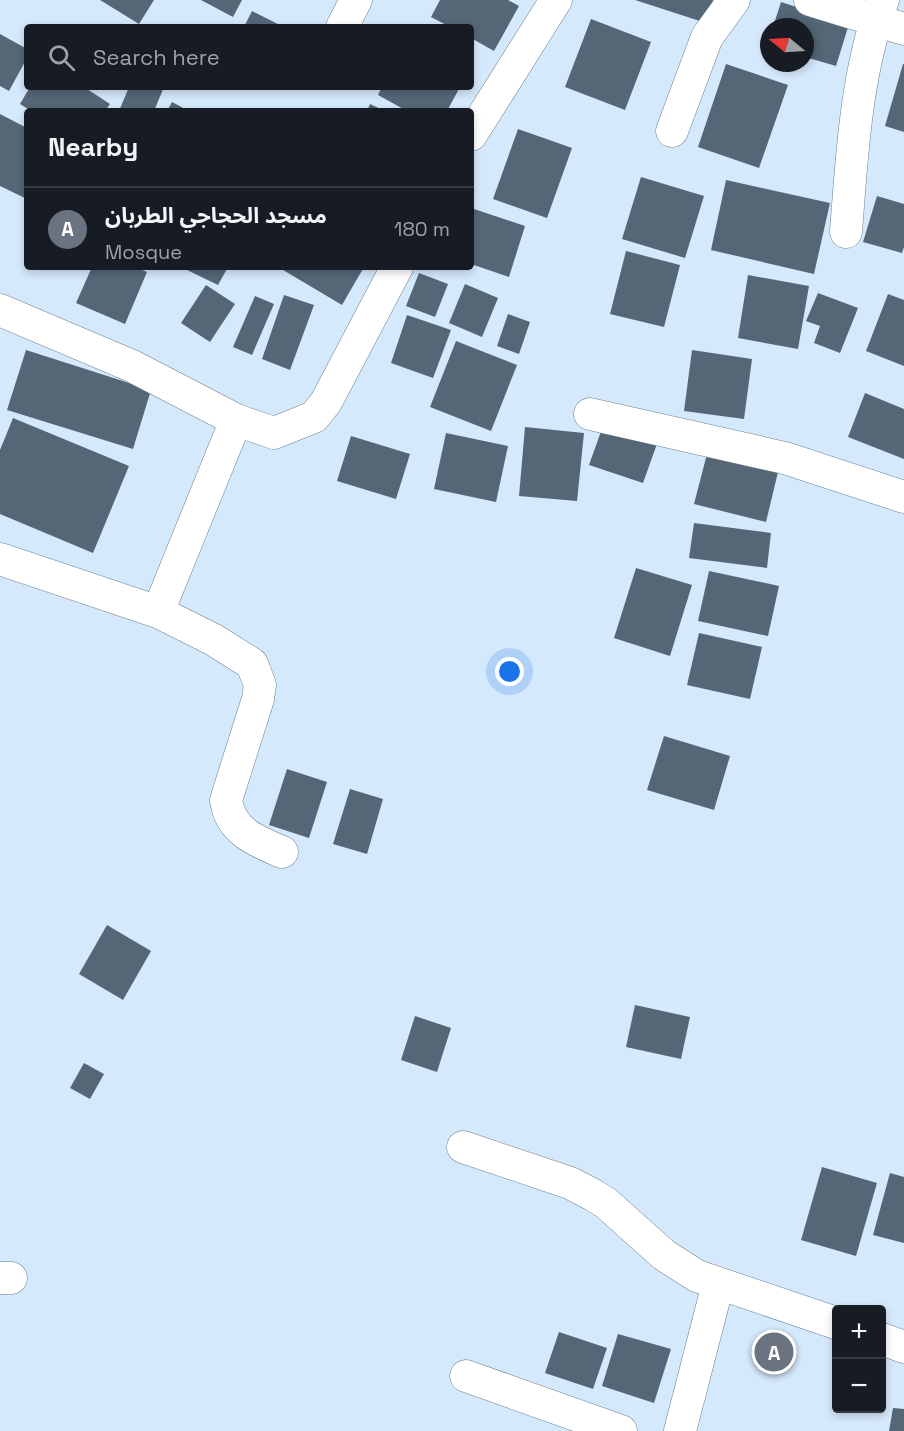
<!DOCTYPE html>
<html lang="en">
<head>
<meta charset="utf-8">
<style>
  :root { --surface:#171b24; --page:#20242c; --text:#f1f3f6; --muted:#9ea1a6; --line:#363941; --accent:#d93025 }
  body { margin:0; font-family:"Space Grotesk","Noto Sans Arabic",sans-serif; background:var(--page); color:var(--text) }
  .controls { position:absolute; right:18px; bottom:18px; display:grid; overflow:hidden; border-radius:6px; box-shadow:0 3px 9px #0003 }
  .controls button { width:54px; height:54px; display:grid; place-items:center; padding:0; border:0; border-bottom:2px solid var(--line); background:var(--surface); color:var(--text); font:30px sans-serif }
  .compass { position:absolute; left:760px; top:18px; width:54px; height:54px; border-radius:50%; background:var(--surface); box-shadow:0 3px 9px #0003; rotate:288deg }
  .you { position:absolute; left:510px; top:672px; width:21px; height:21px; margin:-15px; border:4px solid #fff; border-radius:50%; background:#1a73e8; box-shadow:0 0 0 9px #1a73e833 }
  .badge { display:grid; place-items:center; width:39px; height:39px; border-radius:50%; background:var(--accent); color:#fff; font-size:20px; font-weight:700 }
  .pin { position:absolute; translate:-50% -50%; border:3px solid #fff; box-shadow:0 2px 6px #0006 }
  .list { margin:0; padding:0; list-style:none }
  h2 { display:flex; justify-content:space-between; align-items:center; height:78px; margin:0; padding:0 24px; font-size:26px }
  h2 small { font-size:20px; font-weight:400; color:var(--muted) }
  .list li { display:grid; grid-template-columns:39px 1fr auto; gap:18px; align-items:center; box-sizing:border-box; height:84px; padding:0 24px; border-top:2px solid var(--line) }
  .list b { display:block; font-size:22px; white-space:nowrap }
  .list p { margin:0; font-size:20px; white-space:nowrap; color:var(--muted) }
  .list em { font-size:20px; font-style:normal; color:var(--muted) }
  .icon { flex:none; width:33px; height:33px; fill:none; stroke:currentColor; stroke-width:2; stroke-linecap:round; stroke-linejoin:round }
  .map { position:relative; flex:none; width:904px; height:1431px; overflow:hidden }
  .search { position:absolute; background:var(--surface); box-shadow:0 3px 9px #0003; left:24px; top:24px; width:450px; height:66px; display:flex; align-items:center; gap:15px; box-sizing:border-box; padding:0 21px; border-radius:6px; color:var(--muted); font-size:22px }
  .panel { position:absolute; background:var(--surface); box-shadow:0 3px 9px #0003; left:24px; top:108px; width:450px; height:162px; border-radius:6px }
  .map>svg:first-child { display:block }
  .building { fill:#556777 }
  .lines { fill:none; stroke-linecap:round; stroke-linejoin:round }
  .minor-casing { stroke:#6d8090; stroke-width:33 }
  .minor { stroke:#fff; stroke-width:32 }
</style>
</head>
<body>
<div class="map">
<svg width="904" height="1431" viewBox="0 0 904 1431">
  <rect width="100%" height="100%" fill="#d5e9fc"/>
  <path class="building" d="M100,0H154L139,24Z
    M201,0H242L233,17Z
    M440,0H508L519,6L494,51L471,38V27H450L431,17Z
    M635,0H713L706,23Z
    M781,2L849,24L836,66L805,57V27H773Z
    M252,11L284,27H244Z
    M591,19L651,42L625,110L565,87Z
    M0,34L27,49V58L9,91L0,86Z
    M726,64L788,85L759,168L698,147Z
    M903,64H904V132L885,126Z
    M30,87H84L110,104L105,111H31L20,104Z
    M129,87H164L154,111H119Z
    M382,87H460L447,111H407L378,95Z
    M172,102L189,111H167Z
    M370,104L385,111H367Z
    M0,114L27,128V199L0,186Z
    M518,129L572,148L547,218L493,199Z
    M641,177L704,196L685,258L622,239Z
    M726,180L830,203L814,274L711,250Z
    M877,196L904,204V247L902,253L863,242Z
    M471,208L525,226L509,277L471,264Z
    M626,251L680,265L664,327L610,314Z
    M92,267H135L147,272L125,324L76,303Z
    M189,267H228L218,285L187,270Z
    M278,267H364L342,305Z
    M419,273L448,284L435,317L406,306Z
    M748,275L809,286L798,349L738,338Z
    M465,284L498,298L482,337L449,323Z
    M206,285L235,304L210,342L181,323Z
    M818,293L858,308L840,353L814,343L820,326L806,321Z
    M888,294L904,300V366L866,351Z
    M284,295L314,305L290,370L262,359Z
    M255,296L274,304L252,355L233,347Z
    M508,314L530,322L519,354L497,346Z
    M407,315L451,330L433,378L391,363Z
    M456,341L517,365L491,431L430,407Z
    M26,350L151,390L133,449L7,410Z
    M692,350L752,359L744,419L684,411Z
    M865,393L904,409V459L848,437Z
    M13,418L129,466L93,553L0,514V450Z
    M604,423L658,441L643,483L589,465Z
    M525,427L584,433L577,501L519,496Z
    M446,433L508,446L496,502L434,489Z
    M351,436L410,454L396,499L337,481Z
    M708,450L779,468L766,522L694,504Z
    M694,523L771,533L767,568L689,558Z
    M636,568L692,585L670,656L614,638Z
    M709,571L779,586L768,636L698,621Z
    M699,633L762,647L750,699L687,685Z
    M664,736L730,756L714,810L647,790Z
    M287,769L327,782L309,838L269,825Z
    M350,789L383,799L367,854L333,844Z
    M107,925L151,951L123,1000L79,974Z
    M635,1005L690,1017L681,1059L626,1047Z
    M415,1016L451,1028L437,1072L401,1060Z
    M84,1063L104,1074L90,1099L70,1088Z
    M822,1167L877,1183L856,1256L801,1240Z
    M890,1173L904,1177V1243L873,1235Z
    M559,1332L607,1348L593,1389L545,1373Z
    M618,1334L671,1349L654,1403L602,1386Z
    M893,1408L904,1409V1431H889Z"/>
  <g class="lines">
    <g class="minor-casing">
      <path id="minor" d="M810,0L904,29
        M342,27L356,0
        M672,131L707,37L734,0
        M471,135L556,0
        M846,232C852,154 856,74 883,0
        M0,310L132,366L236,420L274,433L314,417L326,402L397,267
        M590,414L785,458L904,497
        M0,559L158,612L214,640L252,664L260,685L258,699L226,800C230,831 256,841 282,852
        M158,612L236,420
        M463,1147L570,1183L593,1195L606,1203L664,1255L697,1276L836,1323
        M0,1278H11
        M882,1339L904,1347
        M466,1376L621,1431
        M680,1431L718,1284"/>
    </g>
    <use href="#minor" class="minor"/>
  </g>
</svg>
<div class="controls">
<button>+</button>
<button>−</button>
</div>
<svg class="compass" viewBox="-18 -18 36 36"><path d="M0-13l5 13h-10z" fill="#e53935"/><path d="M0 13l5-13h-10z" fill="#9ea1a6"/></svg>
<div class="you"></div>
<div class="pin badge" style="left:774px;top:1352px;background:#6b7280">A</div>
<div class="search"><svg class="icon" aria-label="search" viewBox="0 0 24 24"><circle cx="10" cy="10" r="6"/><path d="M15 15l6 6"/></svg>Search here</div>
<section class="panel">
<h2>Nearby<small></small></h2>
<ul class="list">
<li><span class="badge" style="background:#6b7280">A</span><div><b>مسجد الحجاجي الطربان</b><p>Mosque</p></div><em>180 m</em></li>
</ul>
</section>
</div>
</body>
</html>
